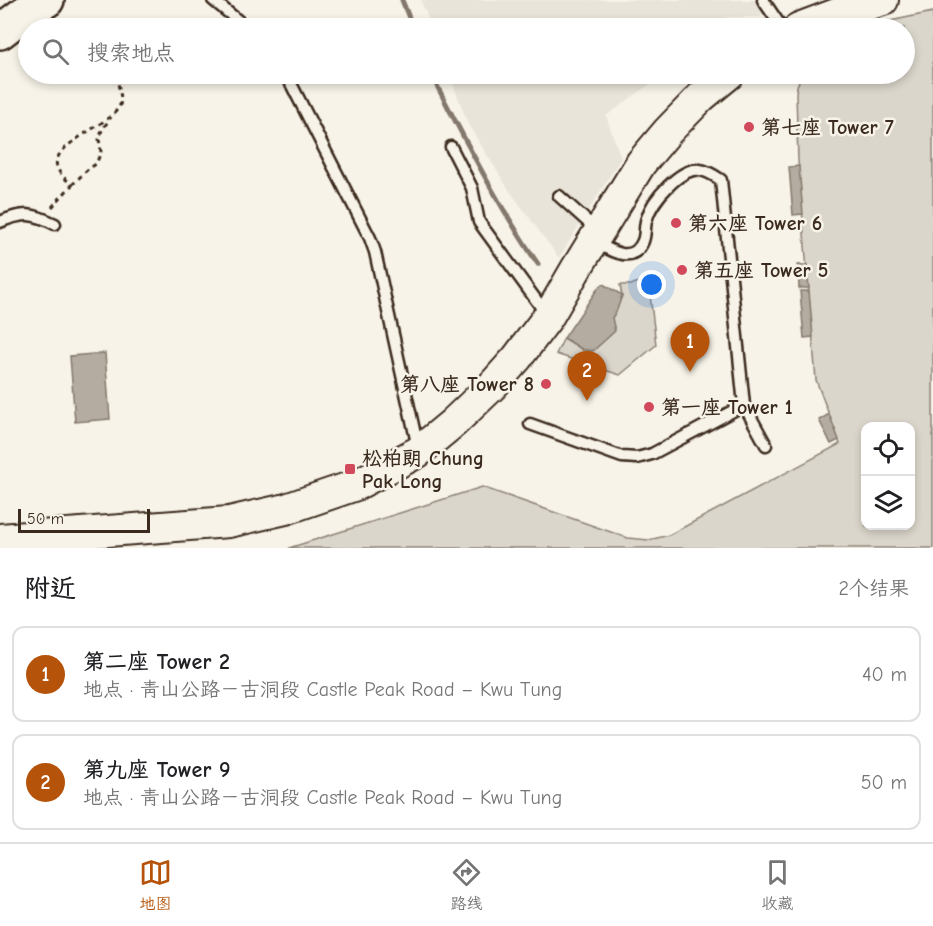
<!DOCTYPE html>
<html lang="zh">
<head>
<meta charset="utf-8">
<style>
  :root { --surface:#fff; --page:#f6f6f6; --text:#202124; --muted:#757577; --line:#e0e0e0; --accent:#b45309 }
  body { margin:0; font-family:"Comic Neue","LXGW WenKai TC",sans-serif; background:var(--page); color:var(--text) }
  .controls { position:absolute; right:18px; bottom:18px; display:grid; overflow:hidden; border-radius:12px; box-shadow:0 3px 9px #0003 }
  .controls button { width:54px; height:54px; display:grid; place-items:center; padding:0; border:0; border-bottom:2px solid var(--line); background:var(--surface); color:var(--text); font:30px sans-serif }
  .scale { position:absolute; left:18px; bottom:15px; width:132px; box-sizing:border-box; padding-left:6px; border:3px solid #3b2a1e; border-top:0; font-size:16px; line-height:21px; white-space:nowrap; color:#3b2a1e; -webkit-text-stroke:4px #f7f3e8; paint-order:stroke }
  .you { position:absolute; left:652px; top:285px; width:21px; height:21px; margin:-15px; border:4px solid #fff; border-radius:50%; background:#1a73e8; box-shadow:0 0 0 9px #1a73e833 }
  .badge { display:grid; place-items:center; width:39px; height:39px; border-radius:50%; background:var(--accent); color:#fff; font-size:20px; font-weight:700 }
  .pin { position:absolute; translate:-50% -50px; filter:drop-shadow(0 2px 3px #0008) }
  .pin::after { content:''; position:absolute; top:32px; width:21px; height:18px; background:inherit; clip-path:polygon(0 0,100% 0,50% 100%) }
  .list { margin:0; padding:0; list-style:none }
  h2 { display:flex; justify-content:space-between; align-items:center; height:78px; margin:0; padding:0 24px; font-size:26px }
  h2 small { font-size:20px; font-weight:400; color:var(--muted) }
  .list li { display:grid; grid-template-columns:39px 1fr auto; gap:18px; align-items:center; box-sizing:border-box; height:96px; margin:0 12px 12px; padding:0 12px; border:2px solid var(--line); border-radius:12px }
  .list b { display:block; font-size:22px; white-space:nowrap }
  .list p { margin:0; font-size:20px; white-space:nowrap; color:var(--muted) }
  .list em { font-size:20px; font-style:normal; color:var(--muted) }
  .icon { flex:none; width:33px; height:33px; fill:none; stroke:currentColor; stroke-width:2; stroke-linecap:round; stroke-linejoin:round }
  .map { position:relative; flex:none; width:933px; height:548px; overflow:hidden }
  .search { position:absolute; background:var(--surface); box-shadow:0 3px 9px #0003; left:18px; right:18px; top:18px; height:66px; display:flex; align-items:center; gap:15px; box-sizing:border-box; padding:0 21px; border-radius:33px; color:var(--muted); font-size:22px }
  .sheet { height:294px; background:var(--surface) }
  nav { display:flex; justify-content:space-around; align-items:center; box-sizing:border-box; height:84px; border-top:2px solid var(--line); background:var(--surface); font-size:16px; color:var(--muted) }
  nav a { display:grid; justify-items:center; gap:3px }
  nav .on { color:var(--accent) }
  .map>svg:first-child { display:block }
  .built { fill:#e9e4d9 }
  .green { fill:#dbd6cb; stroke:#8b8074; stroke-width:1.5; fill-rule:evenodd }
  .water { fill:#b4aca0; stroke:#84786c; stroke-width:1.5 }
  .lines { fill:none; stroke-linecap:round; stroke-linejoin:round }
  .stream { stroke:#84786c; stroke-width:5 }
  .lane-casing { stroke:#3b2a1e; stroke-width:15 }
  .secondary-casing { stroke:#3b2a1e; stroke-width:34 }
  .highway-casing { stroke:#3b2a1e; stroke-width:38 }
  .path { stroke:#3b2a1e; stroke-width:3; stroke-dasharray:4.5 4.5; stroke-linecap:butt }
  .lane { stroke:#f7f3e8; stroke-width:10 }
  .secondary { stroke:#f7f3e8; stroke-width:30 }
  .highway { stroke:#f7f3e8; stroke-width:33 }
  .poi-dot { fill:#d1495b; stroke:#f7f3e8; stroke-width:2 }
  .labels { text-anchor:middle; stroke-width:5; stroke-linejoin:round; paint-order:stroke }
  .poi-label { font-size:20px; font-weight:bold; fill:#3b2a1e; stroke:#f7f3e8; text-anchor:start }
</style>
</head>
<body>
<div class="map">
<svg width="933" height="548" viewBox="0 0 933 548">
  <rect width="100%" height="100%" fill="#f7f3e8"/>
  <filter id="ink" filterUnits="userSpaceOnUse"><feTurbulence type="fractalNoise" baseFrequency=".0167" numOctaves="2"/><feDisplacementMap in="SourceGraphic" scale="12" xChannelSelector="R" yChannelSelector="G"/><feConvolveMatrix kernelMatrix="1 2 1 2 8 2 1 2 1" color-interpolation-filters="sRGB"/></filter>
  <g filter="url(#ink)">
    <path class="built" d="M422,0H769L760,17H727L717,28H432L421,1Z
      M449,74H664L606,116L621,158L559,258L509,190L469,126Z"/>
    <path class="green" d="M933,12V548H289L482,487L628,538L649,540L669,535L840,444L816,380L798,160L796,93L797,86L802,74H904V28H857ZM866,427H910V526H866Z
      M648,278L656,345L620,375L556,354L564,338L582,349L612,318L622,296L620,285H631Z"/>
    <path class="water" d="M799,166L803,214L793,215L789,167Z
      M798,265H807L809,288H799Z
      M603,284L622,295L617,310L612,318L615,331L593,351L583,350L564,338L598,288Z
      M800,291H809L813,337L804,338Z
      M105,353L110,419L75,422L70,356Z
      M829,414L839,440L831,444L819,420Z"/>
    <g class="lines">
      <path class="stream" d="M402,0L413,28
        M431,74C464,138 497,204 538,264"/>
      <g class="lane-casing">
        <path id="lane" d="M213,0L247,28
          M763,0L782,28
          M286,74L370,238L375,252L418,448
          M451,147L472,188L479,222L547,315
          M559,196L598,231
          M0,222C24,212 33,213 55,224
          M595,242C611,251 633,265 643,241C646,233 644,225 647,218C652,200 681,167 700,170C708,171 715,176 721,180L744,405L766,445
          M530,424L622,457L637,458L652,454L744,405"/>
      </g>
      <g class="secondary-casing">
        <path id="secondary" d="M799,28L839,13L883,0
          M0,539L229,522L286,509L356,485L418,452L453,423L492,386L517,358L548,317L576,269L641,163L668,131L701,97L729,74"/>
      </g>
      <g class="highway-casing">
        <path id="highway" d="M0,32L26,12L47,0"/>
      </g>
      <path class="path" d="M72,185L87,170L96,164L101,152L99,139L102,130L111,117
        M52,207L72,185C67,180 59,174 57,167C49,145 113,124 120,105C123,97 117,83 116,74"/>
      <use href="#lane" class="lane"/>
      <use href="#secondary" class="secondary"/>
      <use href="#highway" class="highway"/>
    </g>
  </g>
  <g class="poi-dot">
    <circle cx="749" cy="127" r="6"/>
    <circle cx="676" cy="223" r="6"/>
    <circle cx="682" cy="270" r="6"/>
    <circle cx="546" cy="384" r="6"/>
    <circle cx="649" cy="407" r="6"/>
    <rect x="344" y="463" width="12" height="12" rx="3"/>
  </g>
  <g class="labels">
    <g class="poi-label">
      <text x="761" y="134">第七座 Tower 7</text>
      <text x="688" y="230">第六座 Tower 6</text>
      <text x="694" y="277">第五座 Tower 5</text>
      <text x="534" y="391" text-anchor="end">第八座 Tower 8</text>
      <text x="661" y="414">第一座 Tower 1</text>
      <text x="362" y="465">松柏朗 Chung<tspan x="362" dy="23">Pak Long</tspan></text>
    </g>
  </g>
</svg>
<div class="controls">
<button><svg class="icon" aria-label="locate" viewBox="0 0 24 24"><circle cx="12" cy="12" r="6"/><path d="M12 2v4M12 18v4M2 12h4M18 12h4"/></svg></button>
<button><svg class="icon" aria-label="layers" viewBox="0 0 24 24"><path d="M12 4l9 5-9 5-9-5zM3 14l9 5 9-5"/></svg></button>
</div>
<div class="scale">50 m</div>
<div class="you"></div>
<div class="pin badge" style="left:690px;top:372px">1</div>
<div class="pin badge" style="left:587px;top:401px">2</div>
<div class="search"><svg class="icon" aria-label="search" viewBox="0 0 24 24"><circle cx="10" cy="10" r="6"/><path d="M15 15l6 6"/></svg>搜索地点</div>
</div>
<section class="sheet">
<h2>附近<small>2个结果</small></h2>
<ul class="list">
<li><span class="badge">1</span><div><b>第二座 Tower 2</b><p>地点 · 青山公路－古洞段 Castle Peak Road – Kwu Tung</p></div><em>40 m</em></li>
<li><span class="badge">2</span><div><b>第九座 Tower 9</b><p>地点 · 青山公路－古洞段 Castle Peak Road – Kwu Tung</p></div><em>50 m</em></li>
</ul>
</section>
<nav>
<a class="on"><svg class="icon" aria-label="map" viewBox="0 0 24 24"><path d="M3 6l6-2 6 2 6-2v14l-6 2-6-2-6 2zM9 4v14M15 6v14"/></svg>地图</a>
<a><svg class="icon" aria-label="directions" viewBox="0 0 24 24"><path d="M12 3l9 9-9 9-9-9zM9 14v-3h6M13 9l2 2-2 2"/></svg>路线</a>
<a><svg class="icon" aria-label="saved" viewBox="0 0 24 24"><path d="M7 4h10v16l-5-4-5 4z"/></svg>收藏</a>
</nav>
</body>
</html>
